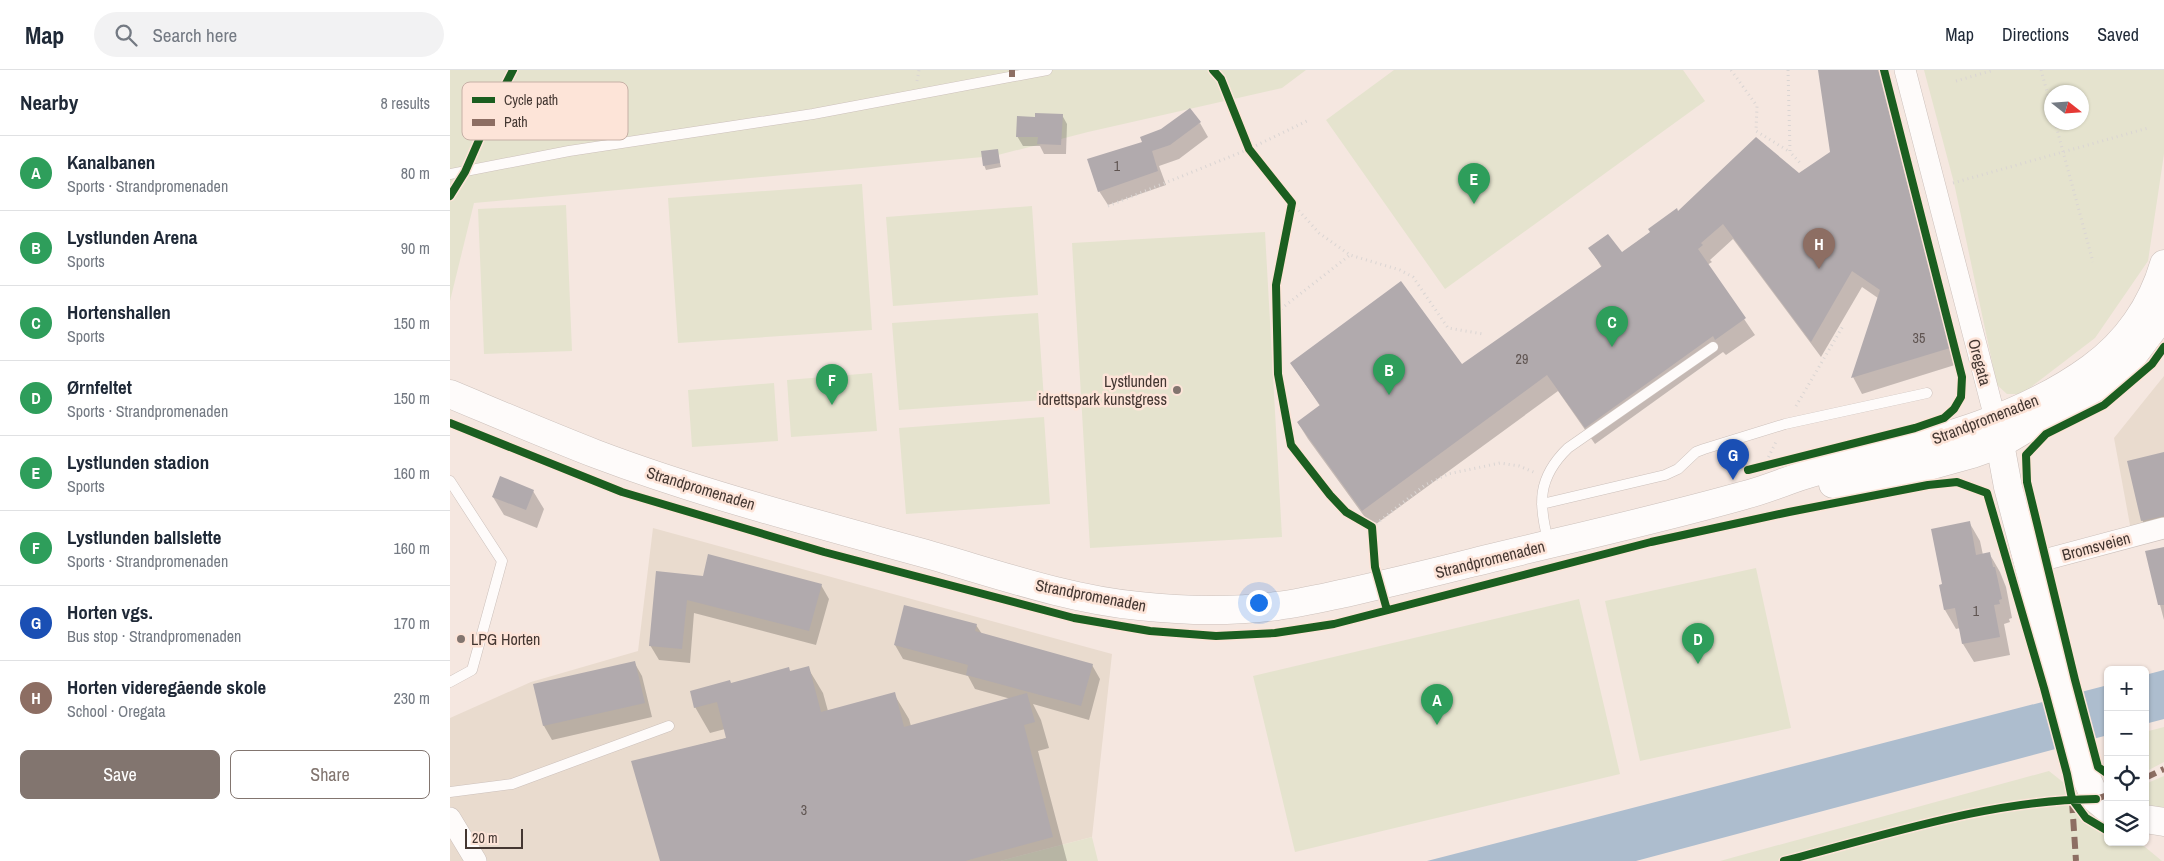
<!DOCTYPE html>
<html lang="en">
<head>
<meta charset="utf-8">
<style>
  :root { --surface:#fff; --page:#f2f2f3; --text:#1f2937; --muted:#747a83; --line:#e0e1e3; --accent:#82756f }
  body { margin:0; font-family:"Archivo Narrow",sans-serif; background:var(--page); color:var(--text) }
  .controls { position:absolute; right:15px; bottom:15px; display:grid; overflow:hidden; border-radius:8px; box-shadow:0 1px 4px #0004 }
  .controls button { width:45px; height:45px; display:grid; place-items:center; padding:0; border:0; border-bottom:1px solid var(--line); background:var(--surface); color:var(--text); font:25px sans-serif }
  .compass { position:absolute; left:1594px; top:15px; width:45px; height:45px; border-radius:50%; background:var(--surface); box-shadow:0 1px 4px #0004; rotate:107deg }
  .scale { position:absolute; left:15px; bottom:12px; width:58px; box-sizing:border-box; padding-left:5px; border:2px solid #443732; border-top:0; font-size:14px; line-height:18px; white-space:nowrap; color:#443732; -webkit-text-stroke:4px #fde4d8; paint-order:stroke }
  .you { position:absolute; left:808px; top:532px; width:18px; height:18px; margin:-12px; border:4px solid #fff; border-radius:50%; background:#1a73e8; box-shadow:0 0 0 8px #1a73e833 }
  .badge { display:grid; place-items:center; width:32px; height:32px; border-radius:50%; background:var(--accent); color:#fff; font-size:16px; font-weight:700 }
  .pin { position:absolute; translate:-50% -41px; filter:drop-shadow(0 1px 2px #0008) }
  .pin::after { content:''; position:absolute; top:26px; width:18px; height:15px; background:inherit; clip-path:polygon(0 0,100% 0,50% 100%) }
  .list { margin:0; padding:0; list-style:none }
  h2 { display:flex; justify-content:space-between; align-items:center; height:65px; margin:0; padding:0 20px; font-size:21px }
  h2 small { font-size:16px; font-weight:400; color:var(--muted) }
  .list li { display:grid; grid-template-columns:32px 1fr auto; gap:15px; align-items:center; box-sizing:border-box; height:75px; padding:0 20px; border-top:1px solid var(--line) }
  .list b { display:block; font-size:19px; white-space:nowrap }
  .list p { margin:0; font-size:16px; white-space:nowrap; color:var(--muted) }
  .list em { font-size:16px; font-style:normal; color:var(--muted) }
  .actions { display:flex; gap:10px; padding:15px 20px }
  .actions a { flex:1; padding:11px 0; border:1px solid var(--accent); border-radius:8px; text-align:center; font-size:18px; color:var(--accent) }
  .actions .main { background:var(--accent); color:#fff }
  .icon { flex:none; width:28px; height:28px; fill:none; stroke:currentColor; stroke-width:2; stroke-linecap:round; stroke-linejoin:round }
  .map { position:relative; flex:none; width:1714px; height:791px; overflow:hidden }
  header { display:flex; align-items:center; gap:30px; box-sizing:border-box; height:70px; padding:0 25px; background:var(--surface); border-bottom:1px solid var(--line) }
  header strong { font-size:24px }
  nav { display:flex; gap:28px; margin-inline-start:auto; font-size:18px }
  .search { width:350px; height:45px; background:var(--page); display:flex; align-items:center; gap:12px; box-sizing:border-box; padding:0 18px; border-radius:28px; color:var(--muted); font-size:19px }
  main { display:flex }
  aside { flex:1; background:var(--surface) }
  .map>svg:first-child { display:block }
  .industrial { fill:#e9dbce }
  .green { fill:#e5e3ce; fill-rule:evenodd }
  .water { fill:#adbdce }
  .shadow { fill:#0003 }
  .building { fill:#b1aaad }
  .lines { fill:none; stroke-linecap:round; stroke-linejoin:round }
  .lane-casing { stroke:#ccc0bb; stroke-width:11 }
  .street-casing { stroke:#ccc0bb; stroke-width:22 }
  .secondary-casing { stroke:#ccc0bb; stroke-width:29 }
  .primary-casing { stroke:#ccc0bb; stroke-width:29 }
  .path { stroke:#dad5d3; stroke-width:3; stroke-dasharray:1 4; stroke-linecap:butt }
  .lane { stroke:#fefbfa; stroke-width:10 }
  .street { stroke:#fefbfa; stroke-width:21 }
  .secondary { stroke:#fefbfa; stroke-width:28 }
  .primary { stroke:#fefbfa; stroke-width:28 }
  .quiet { stroke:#8d6e63; stroke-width:6; stroke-dasharray:12 6; stroke-linecap:butt }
  .cycleway-casing { stroke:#fde4d8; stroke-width:11 }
  .cycleway { stroke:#1b5e20; stroke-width:8 }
  .poi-dot { fill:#82756f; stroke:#fde4d8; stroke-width:2 }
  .labels { text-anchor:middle; stroke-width:5; stroke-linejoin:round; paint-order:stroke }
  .number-label { font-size:14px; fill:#5f5451 }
  .street-label { font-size:16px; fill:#443732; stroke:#fde4d8 }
  .poi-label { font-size:16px; fill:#443732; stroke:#fde4d8; text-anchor:end }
  .key { fill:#fde4d8; stroke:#c6b0a6; stroke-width:1 }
  .key-label { font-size:14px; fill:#443732 }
</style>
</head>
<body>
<header>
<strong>Map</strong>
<div class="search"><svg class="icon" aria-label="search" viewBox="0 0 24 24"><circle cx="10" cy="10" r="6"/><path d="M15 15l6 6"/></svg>Search here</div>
<nav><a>Map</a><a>Directions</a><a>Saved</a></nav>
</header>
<main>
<aside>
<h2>Nearby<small>8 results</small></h2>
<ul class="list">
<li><span class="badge" style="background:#2e9e5b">A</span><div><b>Kanalbanen</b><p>Sports · Strandpromenaden</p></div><em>80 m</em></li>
<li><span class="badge" style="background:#2e9e5b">B</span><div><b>Lystlunden Arena</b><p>Sports</p></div><em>90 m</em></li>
<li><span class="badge" style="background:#2e9e5b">C</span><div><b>Hortenshallen</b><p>Sports</p></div><em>150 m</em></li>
<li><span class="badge" style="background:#2e9e5b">D</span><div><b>Ørnfeltet</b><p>Sports · Strandpromenaden</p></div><em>150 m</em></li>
<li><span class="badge" style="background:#2e9e5b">E</span><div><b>Lystlunden stadion</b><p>Sports</p></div><em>160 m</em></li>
<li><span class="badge" style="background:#2e9e5b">F</span><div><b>Lystlunden ballslette</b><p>Sports · Strandpromenaden</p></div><em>160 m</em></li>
<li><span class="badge" style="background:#1a4fb4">G</span><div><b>Horten vgs.</b><p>Bus stop · Strandpromenaden</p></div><em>170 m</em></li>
<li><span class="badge" style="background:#8d6e63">H</span><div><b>Horten videregående skole</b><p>School · Oregata</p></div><em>230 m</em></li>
</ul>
<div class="actions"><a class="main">Save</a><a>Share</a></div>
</aside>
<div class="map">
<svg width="1714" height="791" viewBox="0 0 1714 791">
  <rect width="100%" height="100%" fill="#f5e7e0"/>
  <path class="industrial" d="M1714,306V458L1682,466L1664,368Z
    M203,458L662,584L642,767L550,791H0V648L81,612L188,581Z"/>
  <path class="green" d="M0,0H856L832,18L638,62L544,86L24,133L0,231Z
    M944,0H1233L1255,31L995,219L876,50Z
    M1474,0H1714V84L1698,191L1645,268L1572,324H1557L1547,315L1504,113ZM1602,22H1632V52H1602Z
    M412,114L422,260L228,273L218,128Z
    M116,135L122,281L34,284L28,139Z
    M582,136L588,225L443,236L436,147Z
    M815,162L832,467L640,478L622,173Z
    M588,243L594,330L449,340L442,253Z
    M422,303L427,361L341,367L337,310Z
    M324,313L328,371L242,377L238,320Z
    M594,347L600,434L456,444L449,358Z
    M1306,498L1341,658L1190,691L1155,531Z
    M1129,529L1170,704L845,782L803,606Z
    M1714,657V692L1695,702V662Z
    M1599,701L1658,748V772H1689L1712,791H1270Z
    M1714,706V739L1695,737V714Z
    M642,767L648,791H550Z"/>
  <path class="water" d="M1714,600V649L1695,654V605Z
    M1658,615V665L1186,791H977Z"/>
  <path class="shadow" d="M1369,0H1433L1508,294L1412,324L1403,307L1428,228L1412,217L1371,287L1283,169L1260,190L1262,192L1257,195L1305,265L1276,285L1273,282L1145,374L1108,321L922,457L858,369L848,353L870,336L841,293L1012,296L1152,198L1140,178L1171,184L1228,142L1349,104L1381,83Z
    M612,45L617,54L616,84H594L590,76H573L567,66L586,48Z
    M750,53L758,67L729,89L709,96L716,115L658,135L649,121L693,73Z
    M547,80L551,97L536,100L534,95Z
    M1714,383V461L1701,464L1692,450Z
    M83,421L94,439L87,458L54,445L43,427Z
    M1519,452L1530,471L1533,485L1539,483L1550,502L1556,517L1562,548L1559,549L1560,552L1554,554L1560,585L1524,592L1513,574L1510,558L1506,559L1495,540L1490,516L1493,515Z
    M1714,478V550L1696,482Z
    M254,507L371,515L379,529L366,575L244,543L240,593L209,590L200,575Z
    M526,555L532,564L642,595L650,609L639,650L583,634L591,650L599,678L588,681L617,791H211L183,692L277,668L275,659L260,663L245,637L281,614L358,598L373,623L378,641L444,624L459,649L461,656L561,629L525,619L518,606L453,589L445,575Z
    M184,592L192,606L202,647L102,670L94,656L85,615Z"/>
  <path class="building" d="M1368,0H1428L1500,278L1401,308L1430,220L1402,201L1361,272L1273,154L1251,173L1253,175L1248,179L1296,248L1265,270L1263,266L1135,358L1097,305L912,441L847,352L870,335L840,293L951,211L1012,294L1152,196L1138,178L1158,164L1172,182L1200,162L1198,159L1227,138L1228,141L1306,67L1349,103L1380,82Z
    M740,38L751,52L720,75L702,81L708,101L648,122L637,89L692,72L690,67L711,59Z
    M585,43L613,44L611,75L587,74L588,67H566L567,46L585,47Z
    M548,79L550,93L533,96L531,81Z
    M1714,382V446L1691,451L1677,391Z
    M50,406L84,420L76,440L42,427Z
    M1520,451L1526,485L1540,482L1543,497H1545L1552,529L1549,530L1550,534L1544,535L1550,567L1512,574L1505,538L1494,540L1489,515L1492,514L1481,459Z
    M1714,477V535H1708L1695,481Z
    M258,484L372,514L359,561L237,530L232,579L199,576L206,501L253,506Z
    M454,535L527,554L525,561L643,594L631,636L516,605L518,595L444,575Z
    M185,591L195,633L93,656L83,614Z
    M359,596L371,642L445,622L454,657L577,623L585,652L574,655L603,767L515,791H210L181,691L276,668L267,632L244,638L240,621L280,610L281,613L339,597L340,601Z"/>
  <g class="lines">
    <g class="lane-casing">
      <path id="lane" d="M0,104L119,81L363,44L597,0
        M0,411L52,491L22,600L0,612
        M1092,434L1215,405L1228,399L1246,382L1254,379L1335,354L1477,323
        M1099,474C1088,434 1087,408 1118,378L1263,277
        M0,722L62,714L219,656"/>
    </g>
    <g class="street-casing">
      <path id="street" d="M1455,0L1545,348
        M1579,494L1714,458
        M0,748L26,791"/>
    </g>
    <g class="secondary-casing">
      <path id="secondary" d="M1546,352L1558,417L1633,701L1646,729L1658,739
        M1695,749L1714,752"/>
    </g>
    <g class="primary-casing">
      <path id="primary" d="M0,324C48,344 97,365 146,384C252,424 364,453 473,483C544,503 616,529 689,536C735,541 781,542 827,536C852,533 876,527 900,522C939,513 978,504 1017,494C1110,471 1203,451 1295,425C1319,419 1342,408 1365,402C1459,376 1560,357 1641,298C1676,273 1702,236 1714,194
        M1383,414L1475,397L1522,384L1550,374L1651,314L1682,287L1714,244"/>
    </g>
    <path class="path" d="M1281,0L1307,36L1306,61L1340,82
      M1338,0L1340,82L1352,95
      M1591,0L1602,40
      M467,11L469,0
      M1506,11L1544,0
      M1605,52L1643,192
      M1503,113L1698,58
      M842,133L869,163L900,185L950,200L963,207L998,258L1033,264
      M658,136L799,79L859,50
      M827,242L900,185
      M1346,336L1393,256
      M1295,380L1298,400
      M1314,396L1326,372
      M922,457L975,415L998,404L1050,393L1069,396L1086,403"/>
    <use href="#lane" class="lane"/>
    <use href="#street" class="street"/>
    <use href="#secondary" class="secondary"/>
    <use href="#primary" class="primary"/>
    <path class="quiet" d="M562,0V7
      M1695,708L1714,699
      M1646,729L1658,725
      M1622,731L1626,791"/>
    <g class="cycleway-casing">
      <path id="cycleway" d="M763,0L771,9L799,79L842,133L826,215L828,304L841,375L880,425L896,442L922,457L925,497L937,540
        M0,126L15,102L40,45L63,0
        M0,353L172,422L374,482L624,548L700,561L766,566L825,563L884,554L1201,472L1339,442L1478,415L1507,412L1537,423L1594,618L1617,704L1622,729L1636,748L1658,761
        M1298,400L1465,358L1494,348L1504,339L1511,327L1512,307L1434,0
        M1658,704L1648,697L1625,610L1577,412L1576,385L1596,364L1654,335L1702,294L1714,277
        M1334,791C1436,765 1540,730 1646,729"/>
    </g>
    <use href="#cycleway" class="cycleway"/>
  </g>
  <g class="poi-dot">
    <circle cx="727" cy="320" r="5"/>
    <circle cx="11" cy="569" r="5"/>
  </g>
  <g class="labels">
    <g class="number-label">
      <text x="667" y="101">1</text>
      <text x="1469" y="273">35</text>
      <text x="1072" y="294">29</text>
      <text x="1526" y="546">1</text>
      <text x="354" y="745">3</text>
    </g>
    <g class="street-label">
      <text transform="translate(1530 292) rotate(75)" y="6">Oregata</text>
      <text transform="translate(1535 349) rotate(-21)" y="6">Strandpromenaden</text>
      <text transform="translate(251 418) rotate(17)" y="6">Strandpromenaden</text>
      <text transform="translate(1646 476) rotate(-15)" y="6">Bromsveien</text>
      <text transform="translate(1040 489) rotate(-14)" y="6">Strandpromenaden</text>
      <text transform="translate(641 525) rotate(11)" y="6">Strandpromenaden</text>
    </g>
    <g class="poi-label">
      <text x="717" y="317">Lystlunden<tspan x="717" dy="18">idrettspark kunstgress</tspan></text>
      <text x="21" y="575" text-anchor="start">LPG Horten</text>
    </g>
  </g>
  <rect x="12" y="12" width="166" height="58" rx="8" class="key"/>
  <rect x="22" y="27" width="23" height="6" fill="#1b5e20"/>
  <rect x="22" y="49" width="23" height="7" fill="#8d6e63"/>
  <g class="key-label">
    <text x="54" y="35">Cycle path</text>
    <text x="54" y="57">Path</text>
  </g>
</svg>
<div class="controls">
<button>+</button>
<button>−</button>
<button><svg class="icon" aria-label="locate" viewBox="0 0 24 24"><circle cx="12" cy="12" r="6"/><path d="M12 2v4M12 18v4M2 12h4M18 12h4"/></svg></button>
<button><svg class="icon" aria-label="layers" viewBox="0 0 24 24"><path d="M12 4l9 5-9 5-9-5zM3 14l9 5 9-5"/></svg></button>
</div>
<svg class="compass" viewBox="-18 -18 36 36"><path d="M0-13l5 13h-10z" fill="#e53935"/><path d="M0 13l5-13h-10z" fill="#747a83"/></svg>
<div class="scale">20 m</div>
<div class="you"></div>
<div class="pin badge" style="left:987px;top:655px;background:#2e9e5b">A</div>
<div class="pin badge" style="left:939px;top:325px;background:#2e9e5b">B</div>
<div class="pin badge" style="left:1162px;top:277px;background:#2e9e5b">C</div>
<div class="pin badge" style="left:1248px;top:594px;background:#2e9e5b">D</div>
<div class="pin badge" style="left:1024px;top:134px;background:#2e9e5b">E</div>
<div class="pin badge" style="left:382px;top:335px;background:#2e9e5b">F</div>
<div class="pin badge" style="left:1283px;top:410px;background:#1a4fb4">G</div>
<div class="pin badge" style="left:1369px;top:199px;background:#8d6e63">H</div>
</div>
</main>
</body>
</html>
